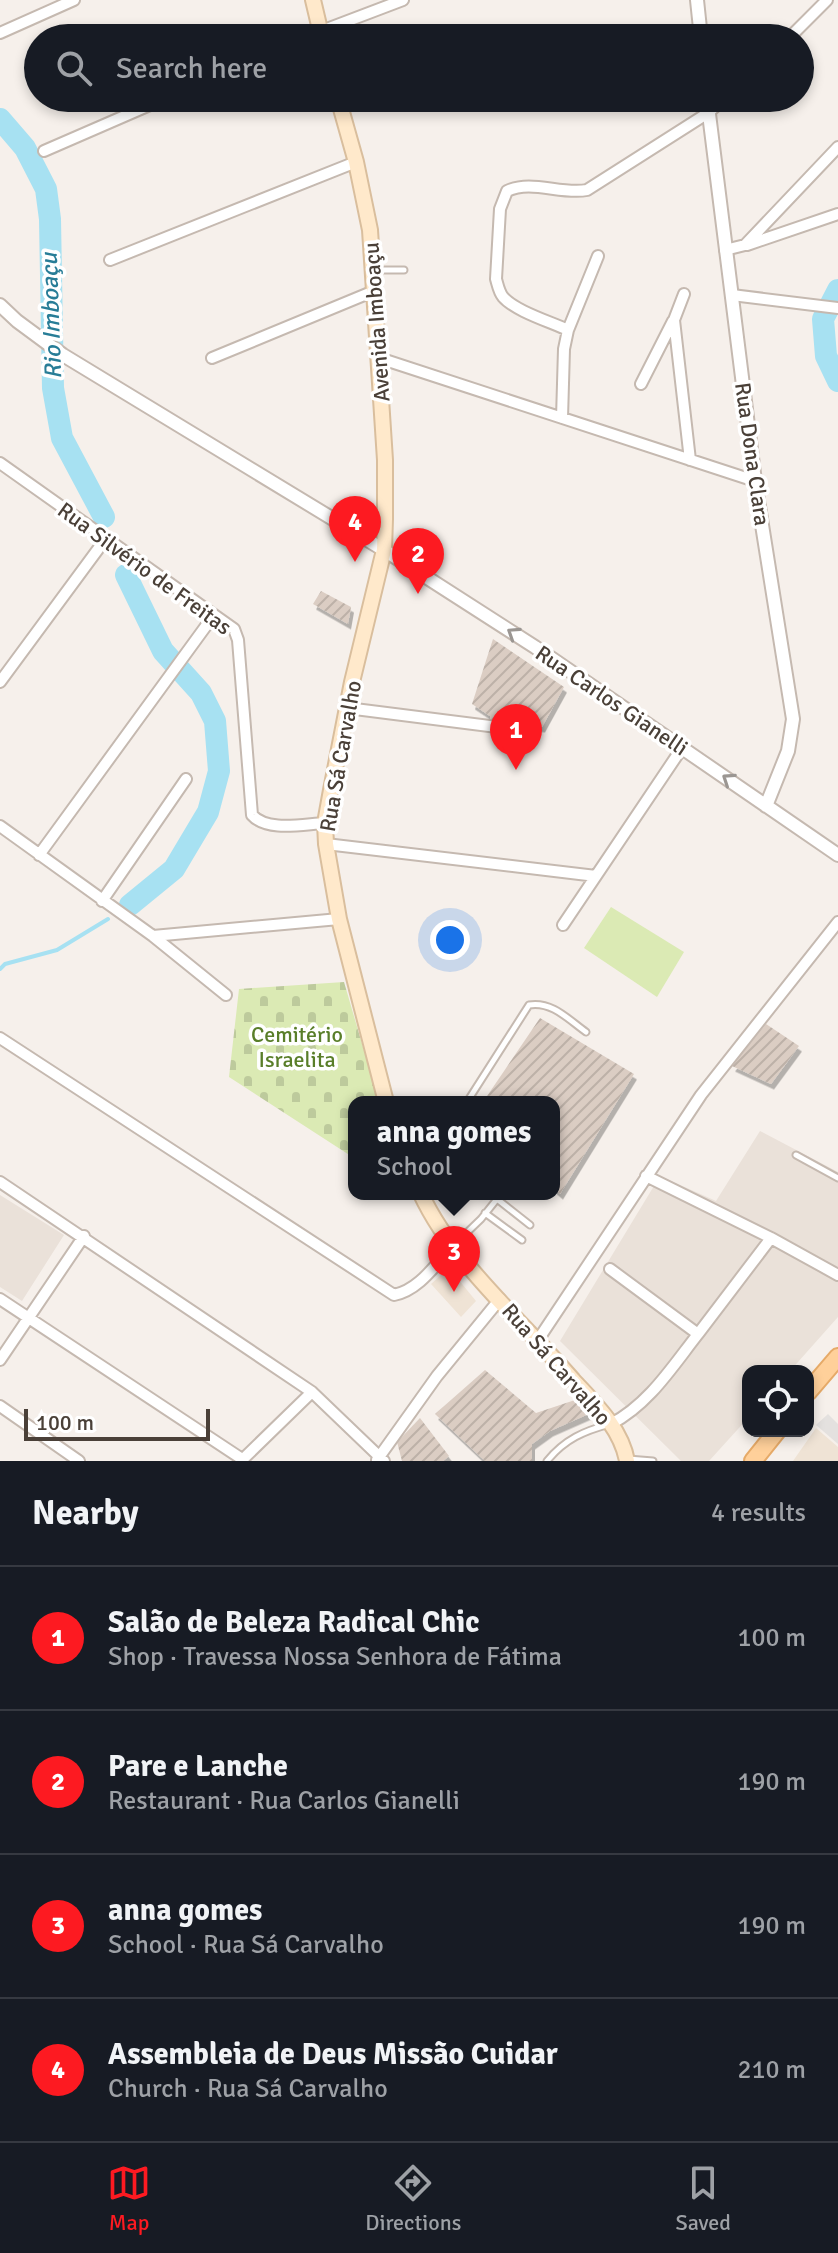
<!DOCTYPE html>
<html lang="en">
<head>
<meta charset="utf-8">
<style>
  :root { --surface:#171b24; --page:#242831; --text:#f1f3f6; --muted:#9ea1a6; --line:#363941; --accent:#fd1a21 }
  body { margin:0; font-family:Signika,sans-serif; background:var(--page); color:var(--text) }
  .controls { position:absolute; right:24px; bottom:24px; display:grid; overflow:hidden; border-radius:16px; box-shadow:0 4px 12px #0003 }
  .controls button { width:72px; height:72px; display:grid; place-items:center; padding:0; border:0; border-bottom:2px solid var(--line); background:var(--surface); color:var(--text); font:40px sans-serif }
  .scale { position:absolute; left:24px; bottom:20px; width:186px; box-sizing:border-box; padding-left:8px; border:4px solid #4a4038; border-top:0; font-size:22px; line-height:28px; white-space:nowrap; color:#4a4038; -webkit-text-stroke:6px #fff; paint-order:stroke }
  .you { position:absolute; left:450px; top:940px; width:28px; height:28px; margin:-20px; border:6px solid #fff; border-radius:50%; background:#1a73e8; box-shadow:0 0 0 12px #1a73e833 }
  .badge { display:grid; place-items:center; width:52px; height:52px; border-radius:50%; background:var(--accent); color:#fff; font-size:26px; font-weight:700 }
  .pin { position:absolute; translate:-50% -66px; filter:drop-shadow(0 2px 4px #0008) }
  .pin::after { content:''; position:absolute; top:42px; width:28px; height:24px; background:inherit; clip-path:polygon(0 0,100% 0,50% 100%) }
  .popup { position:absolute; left:348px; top:1096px; width:212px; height:104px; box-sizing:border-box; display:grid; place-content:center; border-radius:16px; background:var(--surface); filter:drop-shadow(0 2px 6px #0005); font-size:26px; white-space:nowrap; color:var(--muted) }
  .popup b { font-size:30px; color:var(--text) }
  .popup::after { content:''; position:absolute; left:50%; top:100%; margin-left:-16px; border:16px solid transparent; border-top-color:var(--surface) }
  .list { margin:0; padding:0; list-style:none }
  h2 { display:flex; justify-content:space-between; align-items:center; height:104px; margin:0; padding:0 32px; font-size:34px }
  h2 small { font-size:26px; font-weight:400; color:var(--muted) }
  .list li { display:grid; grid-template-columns:52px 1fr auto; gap:24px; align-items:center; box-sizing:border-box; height:144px; padding:0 32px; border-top:2px solid var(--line) }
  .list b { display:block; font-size:30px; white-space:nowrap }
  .list p { margin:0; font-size:26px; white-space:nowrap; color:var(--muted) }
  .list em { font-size:26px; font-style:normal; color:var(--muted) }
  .icon { flex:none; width:44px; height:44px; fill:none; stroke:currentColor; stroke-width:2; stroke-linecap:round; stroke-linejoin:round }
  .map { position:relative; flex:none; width:838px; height:1461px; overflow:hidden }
  .search { position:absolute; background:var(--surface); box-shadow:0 4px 12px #0003; left:24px; right:24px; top:24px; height:88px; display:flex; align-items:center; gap:20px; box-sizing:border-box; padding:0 28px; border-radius:44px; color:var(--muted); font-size:30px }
  .sheet { height:680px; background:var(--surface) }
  nav { display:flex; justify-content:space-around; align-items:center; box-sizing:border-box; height:112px; border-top:2px solid var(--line); background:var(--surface); font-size:22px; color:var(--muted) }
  nav a { display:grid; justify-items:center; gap:4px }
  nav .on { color:var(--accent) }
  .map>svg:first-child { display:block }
  .residential { fill:#eae1d9 }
  .education { fill:#efe3d5 }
  .grass { fill:#dbeab4 }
  .cemetery { fill:url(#cemetery-stones) }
  .parking { fill:#e4e1df }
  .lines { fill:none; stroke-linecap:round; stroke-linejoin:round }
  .stream { stroke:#a7e1f2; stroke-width:4 }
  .river { stroke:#a7e1f2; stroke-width:22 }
  .building { fill:url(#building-hatch); filter:url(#shadow) }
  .service-casing { stroke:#c5b9b0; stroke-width:9 }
  .minor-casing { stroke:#c5b9b0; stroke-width:14 }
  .tertiary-casing { stroke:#c5b9b0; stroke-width:16 }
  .secondary-casing { stroke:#d9be9d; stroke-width:18 }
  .primary-casing { stroke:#e6aa68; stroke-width:20 }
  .service { stroke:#fff; stroke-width:5 }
  .minor { stroke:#fff; stroke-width:10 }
  .tertiary { stroke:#fff; stroke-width:12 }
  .secondary { stroke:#ffe9cb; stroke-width:14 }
  .primary { stroke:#ffd09a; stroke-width:16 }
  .oneway { stroke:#9b9692 }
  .labels { text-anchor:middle; stroke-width:7; stroke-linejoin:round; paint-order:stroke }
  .street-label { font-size:22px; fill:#4a4038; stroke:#fff }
  .park-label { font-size:22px; fill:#597e29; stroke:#fff }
  .water-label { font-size:24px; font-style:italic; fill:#287d97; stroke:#fff }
</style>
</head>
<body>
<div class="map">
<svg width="838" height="1461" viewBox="0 0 838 1461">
  <defs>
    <pattern id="cemetery-stones" width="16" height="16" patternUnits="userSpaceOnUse" patternTransform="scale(2)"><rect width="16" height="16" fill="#dbeab4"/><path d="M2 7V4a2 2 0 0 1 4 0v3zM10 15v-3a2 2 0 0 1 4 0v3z" fill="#bdca9c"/></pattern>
    <pattern id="building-hatch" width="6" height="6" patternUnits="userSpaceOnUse" patternTransform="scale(2)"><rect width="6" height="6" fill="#dbcdc3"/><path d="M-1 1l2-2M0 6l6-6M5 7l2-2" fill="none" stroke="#bdb1a8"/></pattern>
    <filter id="shadow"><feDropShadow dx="3" dy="5.5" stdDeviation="0" flood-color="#0004"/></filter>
  </defs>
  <rect width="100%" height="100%" fill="#f6f0eb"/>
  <path class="residential" d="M760,1131L838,1172V1317L790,1371H748V1418L709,1461H681L560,1341L660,1176L716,1201Z
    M0,1195L64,1235L22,1301L0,1287Z"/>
  <path class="education" d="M449,1268L476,1301L461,1317L431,1284Z
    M816,1428L838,1447V1461H793Z"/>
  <path class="grass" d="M611,907L684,952L657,997L584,948Z"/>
  <path class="cemetery" d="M344,982L379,1102H354V1158L229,1077L239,989Z"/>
  <path class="parking" d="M828,1414L838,1424V1444L816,1425Z"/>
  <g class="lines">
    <path class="stream" d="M0,969L5,964L57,950L108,919"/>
    <path class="river" d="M0,119L25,148L46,189L50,219L53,388L62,438L104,517
      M838,290L823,319L826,356L838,381
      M126,575L163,651L201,693L215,721L219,771L208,812L174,869L130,905"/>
  </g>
  <path class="building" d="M321,591L351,607L348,624L313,604Z
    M493,639L564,687L542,727L490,720V716L472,704Z
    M540,1018L634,1074L560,1194L554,1189V1102H483Z
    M766,1024L799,1046L771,1084L732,1066Z
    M485,1370L536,1413L578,1399L593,1412L550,1431L532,1444V1461H485L435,1414Z
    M420,1418L449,1456L443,1461H402L397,1442Z"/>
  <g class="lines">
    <g class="service-casing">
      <path id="service" d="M373,270H404
        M467,1102L529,1005C552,1001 569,1020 586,1032
        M796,1155L838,1178
        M497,1199L530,1225
        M485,1213L522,1240
        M455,1244L481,1219L497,1199L494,1194
        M628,1459L653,1461
        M547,1461C565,1439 584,1431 610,1424"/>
    </g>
    <g class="minor-casing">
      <path id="minor" d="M0,33L74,0
        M303,38L403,0
        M789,38L827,0
        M44,151L166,98
        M747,245L838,214
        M725,250L745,245L838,147
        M110,260L356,162
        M684,294L674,320L690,460
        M732,295L838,308
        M568,330C551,322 515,311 503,297C499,292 498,286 496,279L500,209L507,191C531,179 561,195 587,190L708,113L725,98
        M212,358L374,291
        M379,358L755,481
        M641,384L673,321
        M562,418L564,349L568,330L598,256
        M0,463L234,629L238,640L252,815C267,832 303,824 325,823
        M0,682L107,537
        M347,708L521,730
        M0,826L153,936L226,995
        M326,844L596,876
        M39,855L214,615
        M102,901L186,779
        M563,925L682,748
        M153,936L339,919
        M0,1038L394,1295C419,1290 435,1265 452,1247
        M646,1176L771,1238
        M0,1182L312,1392L384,1461
        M610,1269L698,1334L771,1238L838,1275
        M0,1299L242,1459
        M538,1340L701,1095L838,922
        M0,1360L84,1236
        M0,1406L79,1461
        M611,1424C649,1404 672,1367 698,1334
        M377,1460L437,1376L500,1299
        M241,1461L312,1392"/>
    </g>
    <g class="tertiary-casing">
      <path id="tertiary" d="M697,0L701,38
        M707,98L755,481L793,719L788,751L766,806
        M0,305L17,321L63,355L384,550L535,647L838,855"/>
    </g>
    <g class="secondary-casing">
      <path id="secondary" d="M313,0L322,38
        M338,98L356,162L370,230L385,460V519L384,550L352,682L331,790L325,823L326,844L339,919L386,1102
        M421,1194C453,1263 523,1322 573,1380C595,1404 621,1428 627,1461"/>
    </g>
    <g class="primary-casing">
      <path id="primary" d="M808,1392L838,1357
        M753,1461L777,1431"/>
    </g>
    <use href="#service" class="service"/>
    <use href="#minor" class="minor"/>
    <use href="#tertiary" class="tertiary"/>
    <use href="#secondary" class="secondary"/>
    <use href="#primary" class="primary"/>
  </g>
  <defs><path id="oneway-chevron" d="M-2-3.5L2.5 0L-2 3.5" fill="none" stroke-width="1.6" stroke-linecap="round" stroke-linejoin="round" transform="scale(2)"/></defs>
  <g class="oneway">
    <use href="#oneway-chevron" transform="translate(513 633) rotate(-147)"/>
    <use href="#oneway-chevron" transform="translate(728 779) rotate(-146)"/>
  </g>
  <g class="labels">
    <g class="street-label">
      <text transform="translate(376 322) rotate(-94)" y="8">Avenida Imboaçu</text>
      <text transform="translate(753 454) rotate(82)" y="8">Rua Dona Clara</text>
      <text transform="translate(145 568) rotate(36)" y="8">Rua Silvério de Freitas</text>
      <text transform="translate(612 700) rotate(34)" y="8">Rua Carlos Gianelli</text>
      <text transform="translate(340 756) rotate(-80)" y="8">Rua Sá Carvalho</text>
      <text transform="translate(557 1364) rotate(49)" y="8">Rua Sá Carvalho</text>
    </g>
    <g class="park-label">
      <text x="297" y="1042">Cemitério<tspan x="297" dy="25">Israelita</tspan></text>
    </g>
    <g class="water-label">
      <text transform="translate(51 316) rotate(-92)" y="8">Rio Imboaçu</text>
    </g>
  </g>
</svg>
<div class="controls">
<button><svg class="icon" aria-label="locate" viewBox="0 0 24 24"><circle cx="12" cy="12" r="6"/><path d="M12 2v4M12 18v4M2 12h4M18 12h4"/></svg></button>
</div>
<div class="scale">100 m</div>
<div class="you"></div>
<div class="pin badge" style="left:516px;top:770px">1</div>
<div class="pin badge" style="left:418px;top:594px">2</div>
<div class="pin badge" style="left:454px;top:1292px">3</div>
<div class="popup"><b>anna gomes</b>School</div>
<div class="pin badge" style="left:355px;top:562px">4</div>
<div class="search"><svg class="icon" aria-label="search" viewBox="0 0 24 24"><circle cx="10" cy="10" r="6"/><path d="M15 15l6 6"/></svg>Search here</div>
</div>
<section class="sheet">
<h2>Nearby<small>4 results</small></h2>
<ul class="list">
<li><span class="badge">1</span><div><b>Salão de Beleza Radical Chic</b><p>Shop · Travessa Nossa Senhora de Fátima</p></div><em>100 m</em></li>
<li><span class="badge">2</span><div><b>Pare e Lanche</b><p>Restaurant · Rua Carlos Gianelli</p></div><em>190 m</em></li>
<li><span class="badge">3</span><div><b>anna gomes</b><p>School · Rua Sá Carvalho</p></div><em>190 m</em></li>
<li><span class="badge">4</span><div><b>Assembleia de Deus Missão Cuidar</b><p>Church · Rua Sá Carvalho</p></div><em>210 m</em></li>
</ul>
</section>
<nav>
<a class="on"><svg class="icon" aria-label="map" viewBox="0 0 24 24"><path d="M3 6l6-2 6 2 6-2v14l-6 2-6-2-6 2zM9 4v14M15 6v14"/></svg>Map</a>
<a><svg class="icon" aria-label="directions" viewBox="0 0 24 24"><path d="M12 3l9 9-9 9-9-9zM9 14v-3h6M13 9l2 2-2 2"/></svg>Directions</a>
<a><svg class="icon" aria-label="saved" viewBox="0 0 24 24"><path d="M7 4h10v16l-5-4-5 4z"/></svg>Saved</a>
</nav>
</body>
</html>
